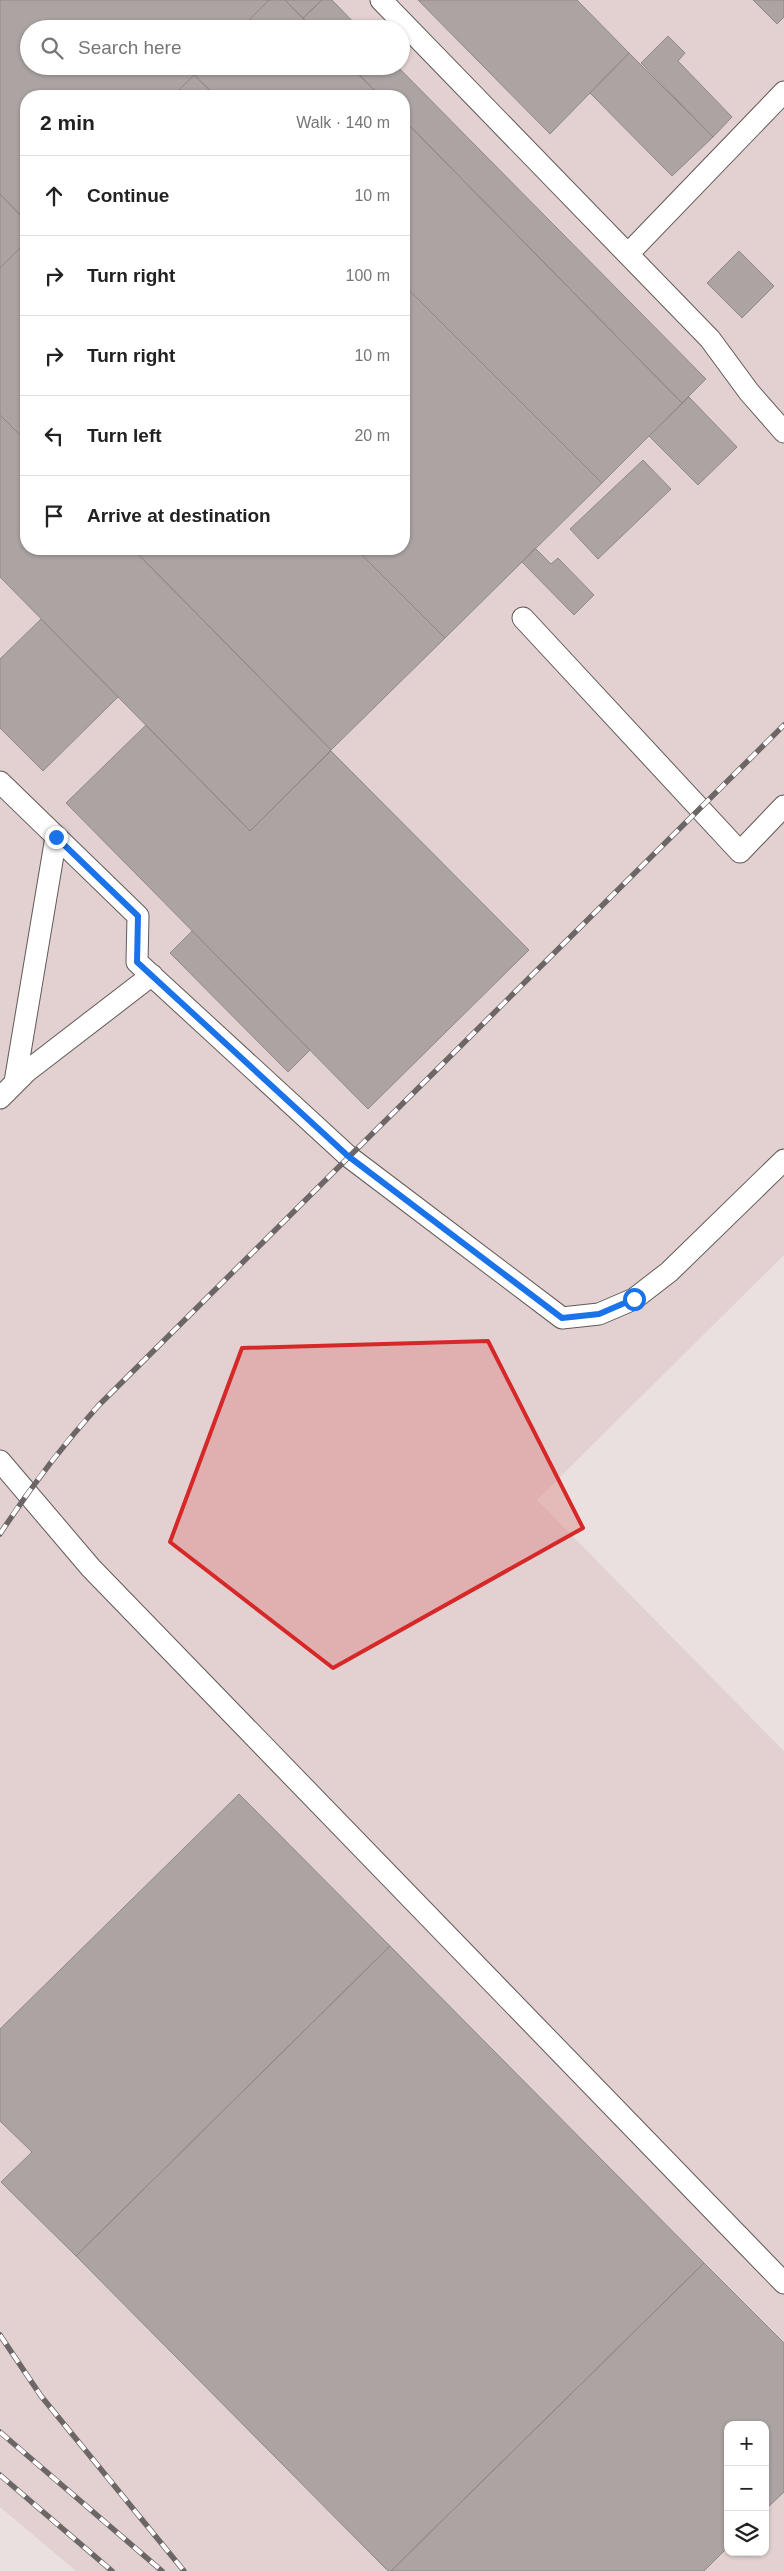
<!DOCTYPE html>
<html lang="en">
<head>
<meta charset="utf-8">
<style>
  :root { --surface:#fff; --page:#f2f2f2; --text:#222; --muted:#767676; --line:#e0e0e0 }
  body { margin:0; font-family:Arial,sans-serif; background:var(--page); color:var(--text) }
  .controls { position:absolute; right:15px; bottom:15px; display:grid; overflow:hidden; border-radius:10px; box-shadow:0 1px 4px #0004 }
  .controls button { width:45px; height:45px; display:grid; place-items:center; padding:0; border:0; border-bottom:1px solid var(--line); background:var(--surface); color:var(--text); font:25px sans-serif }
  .stop { position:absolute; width:15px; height:15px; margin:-11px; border:4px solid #1a73e8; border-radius:50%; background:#fff }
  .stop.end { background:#1a73e8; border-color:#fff; box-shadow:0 1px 5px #0008 }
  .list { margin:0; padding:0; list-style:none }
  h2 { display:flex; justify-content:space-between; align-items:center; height:65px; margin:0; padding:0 20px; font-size:21px }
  h2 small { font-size:16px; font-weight:400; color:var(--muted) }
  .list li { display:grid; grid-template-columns:32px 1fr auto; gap:15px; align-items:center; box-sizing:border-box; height:80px; padding:0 20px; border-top:1px solid var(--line) }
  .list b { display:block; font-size:19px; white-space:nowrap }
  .list em { font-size:16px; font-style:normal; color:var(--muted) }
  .icon { flex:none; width:28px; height:28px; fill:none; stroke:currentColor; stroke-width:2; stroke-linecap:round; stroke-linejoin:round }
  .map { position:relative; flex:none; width:784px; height:2571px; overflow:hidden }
  .search { position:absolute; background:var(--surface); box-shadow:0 1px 4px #0004; left:20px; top:20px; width:390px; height:55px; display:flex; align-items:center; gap:12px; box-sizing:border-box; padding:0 18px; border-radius:28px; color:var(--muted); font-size:19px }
  .panel { position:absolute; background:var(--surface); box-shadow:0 1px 4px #0004; left:20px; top:90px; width:390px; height:465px; border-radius:20px }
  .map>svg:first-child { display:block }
  .built { fill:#e3d1d1; fill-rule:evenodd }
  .building { fill:#aca3a3; stroke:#918988 }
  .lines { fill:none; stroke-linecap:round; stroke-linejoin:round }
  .service-casing { stroke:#615a59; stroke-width:23 }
  .service { stroke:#fff; stroke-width:21 }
  .rail-casing { stroke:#6c6766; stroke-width:5.5 }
  .rail { stroke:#fff; stroke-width:4; stroke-dasharray:11; stroke-linecap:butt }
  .route { stroke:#1a73e8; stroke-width:6 }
  .marked { fill:#d62828; fill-opacity:0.2; stroke:#d62828; stroke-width:4; stroke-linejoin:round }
</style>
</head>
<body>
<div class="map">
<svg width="784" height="2571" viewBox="0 0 784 2571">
  <rect width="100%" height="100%" fill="#e9e0df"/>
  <path class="built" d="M0,0H784V1255L537,1500L784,1751V2571H76L0,2507ZM29,29H401V66H29ZM26,96H404V549H26ZM728,2425H765V2552H728Z"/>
  <path class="building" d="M0,0H269L240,29H29V66H203L173,96H26V221L0,194Z
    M269,0H285L313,29H240Z
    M285,0H322L303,18Z
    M322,0H332L360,29H314L303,18Z
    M418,0H577L629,53L550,134Z
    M753,0H784V17L777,24Z
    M668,36L685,53L678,61L732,117L713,137L641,63Z
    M629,53L713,137L672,176L590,93Z
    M203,66H350L380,96H216L194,75Z
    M351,66H367L359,74Z
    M367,66H397L706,379L682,403L404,120V96H380L359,74Z
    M194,75L216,96H173Z
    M404,120L682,403L602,483L404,285Z
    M0,194L26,221V242L0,268Z
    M26,242V441L0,415V268Z
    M739,251L774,286L742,318L707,283Z
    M404,285L602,483L445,638L356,549H404Z
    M689,397L737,447L698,485L649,436Z
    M0,415L26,441V549H133L331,750L250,831L0,577Z
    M643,460L671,489L598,559L570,529Z
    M535,548L551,564L558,558L594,595L574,615L522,562Z
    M133,549H356L445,638L331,750Z
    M41,619L118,697L43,771L0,728V659Z
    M146,725L250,831L331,751L529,950L368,1109L66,803Z
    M192,931L310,1050L288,1072L170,953Z
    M239,1794L390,1946L76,2256L1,2182L32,2152L0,2121V2029Z
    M390,1946L704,2263L391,2571H388L76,2256Z
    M704,2263L784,2343V2492L765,2510V2425H728V2547L704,2571H391Z"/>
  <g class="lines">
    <g class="service-casing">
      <path id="service" d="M381,0L710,339L749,392L784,432
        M628,254L784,92
        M523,618L740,852L784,806
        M0,782L138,916L137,962L348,1156L562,1318L599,1314L634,1299L669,1272L784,1160
        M15,1082L56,837
        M0,1098L26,1072L152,975
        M0,1461L91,1568L784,2283"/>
    </g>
    <use href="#service" class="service"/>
    <g class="rail-casing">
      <path id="rail" d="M0,1534C30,1488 62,1446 99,1405L784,725
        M0,2335L41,2396L184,2571
        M0,2432L162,2571
        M0,2475L112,2571"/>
    </g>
    <use href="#rail" class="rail"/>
  </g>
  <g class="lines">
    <path class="route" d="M56,837L138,916L137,962L348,1156L562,1318L599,1314L634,1299"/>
  </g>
  <path class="marked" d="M488,1341L583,1528L333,1668L170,1542L242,1348Z"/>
</svg>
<div class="controls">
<button>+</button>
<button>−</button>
<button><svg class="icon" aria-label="layers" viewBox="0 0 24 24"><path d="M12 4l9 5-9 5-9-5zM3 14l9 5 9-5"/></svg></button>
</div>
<div class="stop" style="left:634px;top:1299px"></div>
<div class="stop end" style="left:56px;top:837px"></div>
<div class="search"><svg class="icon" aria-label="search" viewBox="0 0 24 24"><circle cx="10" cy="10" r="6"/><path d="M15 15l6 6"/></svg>Search here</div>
<section class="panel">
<h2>2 min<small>Walk · 140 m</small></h2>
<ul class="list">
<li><svg class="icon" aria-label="ahead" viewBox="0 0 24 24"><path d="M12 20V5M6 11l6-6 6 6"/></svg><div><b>Continue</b></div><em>10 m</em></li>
<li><svg class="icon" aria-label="right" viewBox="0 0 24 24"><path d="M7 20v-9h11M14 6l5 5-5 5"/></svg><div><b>Turn right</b></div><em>100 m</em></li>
<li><svg class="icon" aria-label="right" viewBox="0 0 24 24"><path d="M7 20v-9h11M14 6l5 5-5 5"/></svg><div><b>Turn right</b></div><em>10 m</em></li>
<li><svg class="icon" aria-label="left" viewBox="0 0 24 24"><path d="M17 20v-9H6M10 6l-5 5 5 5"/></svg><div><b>Turn left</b></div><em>20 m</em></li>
<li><svg class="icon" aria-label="arrive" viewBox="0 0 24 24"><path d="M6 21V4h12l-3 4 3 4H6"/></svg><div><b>Arrive at destination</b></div></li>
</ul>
</section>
</div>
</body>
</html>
